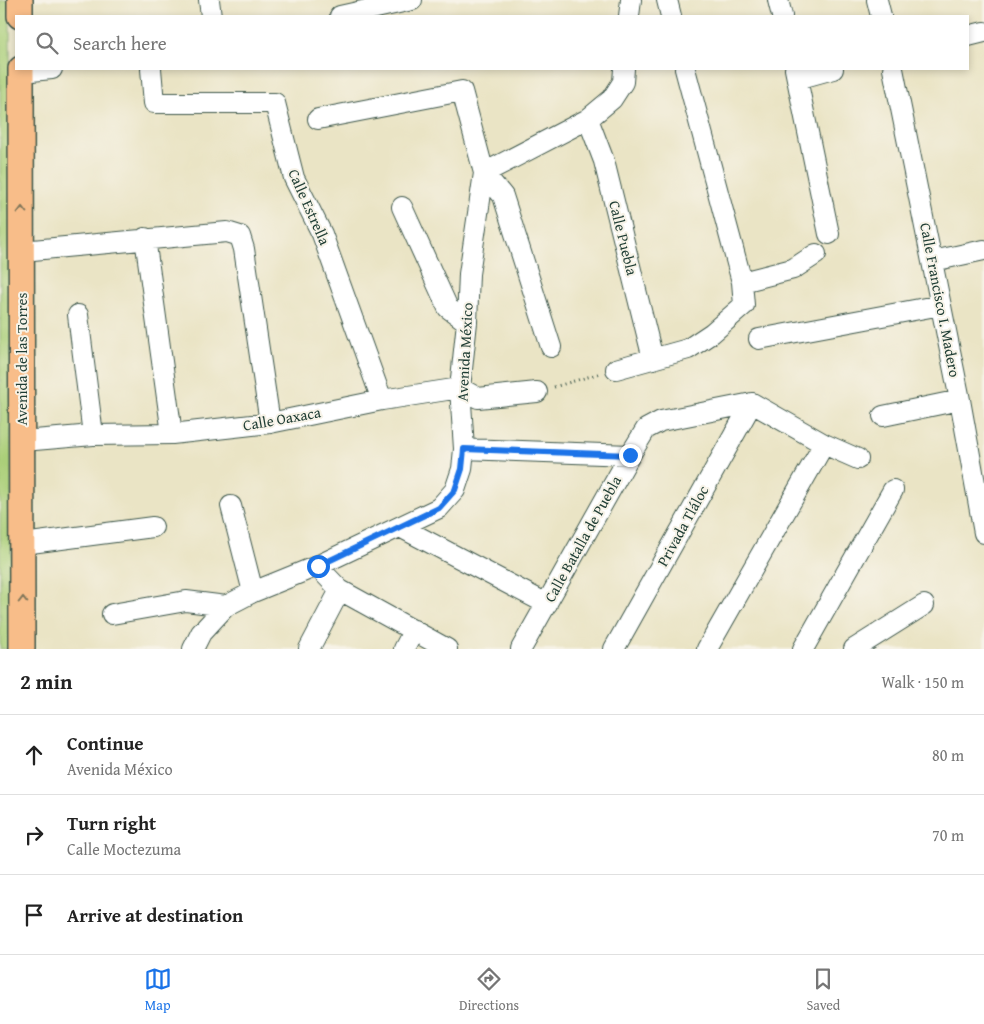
<!DOCTYPE html>
<html lang="en">
<head>
<meta charset="utf-8">
<style>
  :root { --surface:#fff; --page:#f2f2f2; --text:#222; --muted:#767676; --line:#e0e0e0; --accent:#1a73e8 }
  body { margin:0; font-family:"Gentium Book Plus",serif; background:var(--page); color:var(--text) }
  .stop { position:absolute; width:15px; height:15px; margin:-11px; border:4px solid #1a73e8; border-radius:50%; background:#fff }
  .stop.end { background:#1a73e8; border-color:#fff; box-shadow:0 1px 5px #0008 }
  .list { margin:0; padding:0; list-style:none }
  h2 { display:flex; justify-content:space-between; align-items:center; height:65px; margin:0; padding:0 20px; font-size:21px }
  h2 small { font-size:16px; font-weight:400; color:var(--muted) }
  .list li { display:grid; grid-template-columns:32px 1fr auto; gap:15px; align-items:center; box-sizing:border-box; height:80px; padding:0 20px; border-top:1px solid var(--line) }
  .list b { display:block; font-size:19px; white-space:nowrap }
  .list p { margin:0; font-size:16px; white-space:nowrap; color:var(--muted) }
  .list em { font-size:16px; font-style:normal; color:var(--muted) }
  .icon { flex:none; width:28px; height:28px; fill:none; stroke:currentColor; stroke-width:2; stroke-linecap:round; stroke-linejoin:round }
  .map { position:relative; flex:none; width:984px; height:649px; overflow:hidden }
  .search { position:absolute; background:var(--surface); box-shadow:0 2px 8px #0003; left:15px; right:15px; top:15px; height:55px; display:flex; align-items:center; gap:12px; box-sizing:border-box; padding:0 18px; border-radius:0px; color:var(--muted); font-size:19px }
  .sheet { height:305px; background:var(--surface) }
  nav { display:flex; justify-content:space-around; align-items:center; box-sizing:border-box; height:70px; border-top:1px solid var(--line); background:var(--surface); font-size:14px; color:var(--muted) }
  nav a { display:grid; justify-items:center; gap:2px }
  nav .on { color:var(--accent) }
  .map>svg:first-child { display:block }
  .green { fill:#abcf79; stroke:#658656 }
  .lines { fill:none; stroke-linecap:round; stroke-linejoin:round }
  .minor-casing { stroke:#3d564a; stroke-width:22 }
  .major-casing { stroke:#3d564a; stroke-width:28 }
  .path { stroke:#3d564a; stroke-width:3; stroke-dasharray:1 4; stroke-linecap:butt }
  .minor { stroke:#fff; stroke-width:20 }
  .major { stroke:#f8bd89; stroke-width:25 }
  .oneway { stroke:#81775a }
  .route { stroke:#1a73e8; stroke-width:6 }
  .labels { text-anchor:middle; stroke-width:4; stroke-linejoin:round; paint-order:stroke }
  .street-label { font-size:15px; fill:#1f3d34; stroke:#f7f3e8 }
</style>
</head>
<body>
<div class="map">
<svg width="984" height="649" viewBox="0 0 984 649">
  <rect width="100%" height="100%" fill="#f7f3e8"/>
  <filter id="ink" filterUnits="userSpaceOnUse"><feTurbulence type="fractalNoise" baseFrequency=".02" numOctaves="2"/><feDisplacementMap in="SourceGraphic" scale="10" xChannelSelector="R" yChannelSelector="G"/><feConvolveMatrix kernelMatrix="1 2 1 2 8 2 1 2 1" color-interpolation-filters="sRGB"/></filter>
  <filter id="wash" filterUnits="userSpaceOnUse"><feTurbulence type="fractalNoise" baseFrequency=".0096" numOctaves="4" result="noise"/><feDisplacementMap in="SourceGraphic" scale="20" xChannelSelector="R" yChannelSelector="G"/><feGaussianBlur stdDeviation="1.12" result="paint"/><feColorMatrix in="noise" values="0 0 0 0 0 0 0 0 0 0 0 0 0 0 0 0 0 1.4 0 .05"/><feComposite in="paint" operator="in"/></filter>
  <g filter="url(#wash)">
    <rect width="100%" height="100%" fill="#eae4c5"/>
    <path class="green" d="M0,0H10L12,649H0Z"/>
  </g>
  <g filter="url(#ink)">
    <g class="lines">
      <g class="minor-casing">
        <path id="minor" d="M209,0L211,16
          M667,0L671,16
          M778,0L782,16
          M877,0L881,16
          M340,16L412,0
          M629,16L631,0
          M968,36L984,32
          M151,69L154,103H275L294,178L322,234L382,400
          M795,69L829,234
          M893,69L960,400L984,533
          M21,72L52,69
          M797,79L833,69
          M318,119L462,91L484,173L503,196L551,347
          M588,119L604,161L653,359
          M402,207L448,308L467,322
          M145,238L172,434
          M22,251L227,232L240,236L244,249L270,423
          M933,261L984,250
          M742,282L793,269L816,254
          M78,315L93,435
          M759,339L941,305
          M616,369L688,349L712,333L744,305L742,282L685,69
          M883,416L960,400
          M23,441L93,435L172,434L270,423L382,400L460,388L478,398L537,392
          M464,449L630,455
          M231,506L253,592
          M400,527L547,604
          M23,544L153,527
          M317,566L340,590L447,649
          M112,614L186,601L226,606
          M193,649L201,633L226,606L253,592L317,566L439,508L455,490L462,469L464,449L460,388L467,322L469,274L484,173L588,119L612,99L623,82L624,69
          M309,649L340,590
          M404,649L414,630
          M521,649L630,455L646,429L661,421L752,403L824,444L858,459
          M614,649L752,403
          M707,649L824,444
          M803,649L893,490
          M854,649L924,605"/>
      </g>
      <g class="major-casing">
        <path id="major" d="M20,0V16
          M21,69L22,649"/>
      </g>
      <path class="path" d="M554,387L601,373"/>
      <use href="#minor" class="minor"/>
      <use href="#major" class="major"/>
    </g>
    <defs><path id="oneway-chevron" d="M-2-3.5L2.5 0L-2 3.5" fill="none" stroke-width="1.6" stroke-linecap="round" stroke-linejoin="round" transform="scale(1.25)"/></defs>
    <g class="oneway">
      <use href="#oneway-chevron" transform="translate(22 210) rotate(-90)"/>
      <use href="#oneway-chevron" transform="translate(23 600) rotate(-90)"/>
    </g>
  </g>
  <g class="lines" filter="url(#ink)">
    <path class="route" d="M318,566L439,508L455,490L462,469L464,449L630,455"/>
  </g>
  <g class="labels">
    <g class="street-label">
      <text transform="translate(309 207) rotate(66)" y="5">Calle Estrella</text>
      <text transform="translate(623 238) rotate(76)" y="5">Calle Puebla</text>
      <text transform="translate(940 300) rotate(79)" y="5">Calle Francisco I. Madero</text>
      <text transform="translate(465 352) rotate(-87)" y="5">Avenida México</text>
      <text transform="translate(22 359) rotate(-90)" y="5">Avenida de las Torres</text>
      <text transform="translate(282 419) rotate(-10)" y="5">Calle Oaxaca</text>
      <text transform="translate(683 526) rotate(-61)" y="5">Privada Tláloc</text>
      <text transform="translate(583 539) rotate(-61)" y="5">Calle Batalla de Puebla</text>
    </g>
  </g>
</svg>
<div class="stop" style="left:318px;top:566px"></div>
<div class="stop end" style="left:630px;top:455px"></div>
<div class="search"><svg class="icon" aria-label="search" viewBox="0 0 24 24"><circle cx="10" cy="10" r="6"/><path d="M15 15l6 6"/></svg>Search here</div>
</div>
<section class="sheet">
<h2>2 min<small>Walk · 150 m</small></h2>
<ul class="list">
<li><svg class="icon" aria-label="ahead" viewBox="0 0 24 24"><path d="M12 20V5M6 11l6-6 6 6"/></svg><div><b>Continue</b><p>Avenida México</p></div><em>80 m</em></li>
<li><svg class="icon" aria-label="right" viewBox="0 0 24 24"><path d="M7 20v-9h11M14 6l5 5-5 5"/></svg><div><b>Turn right</b><p>Calle Moctezuma</p></div><em>70 m</em></li>
<li><svg class="icon" aria-label="arrive" viewBox="0 0 24 24"><path d="M6 21V4h12l-3 4 3 4H6"/></svg><div><b>Arrive at destination</b></div></li>
</ul>
</section>
<nav>
<a class="on"><svg class="icon" aria-label="map" viewBox="0 0 24 24"><path d="M3 6l6-2 6 2 6-2v14l-6 2-6-2-6 2zM9 4v14M15 6v14"/></svg>Map</a>
<a><svg class="icon" aria-label="directions" viewBox="0 0 24 24"><path d="M12 3l9 9-9 9-9-9zM9 14v-3h6M13 9l2 2-2 2"/></svg>Directions</a>
<a><svg class="icon" aria-label="saved" viewBox="0 0 24 24"><path d="M7 4h10v16l-5-4-5 4z"/></svg>Saved</a>
</nav>
</body>
</html>
